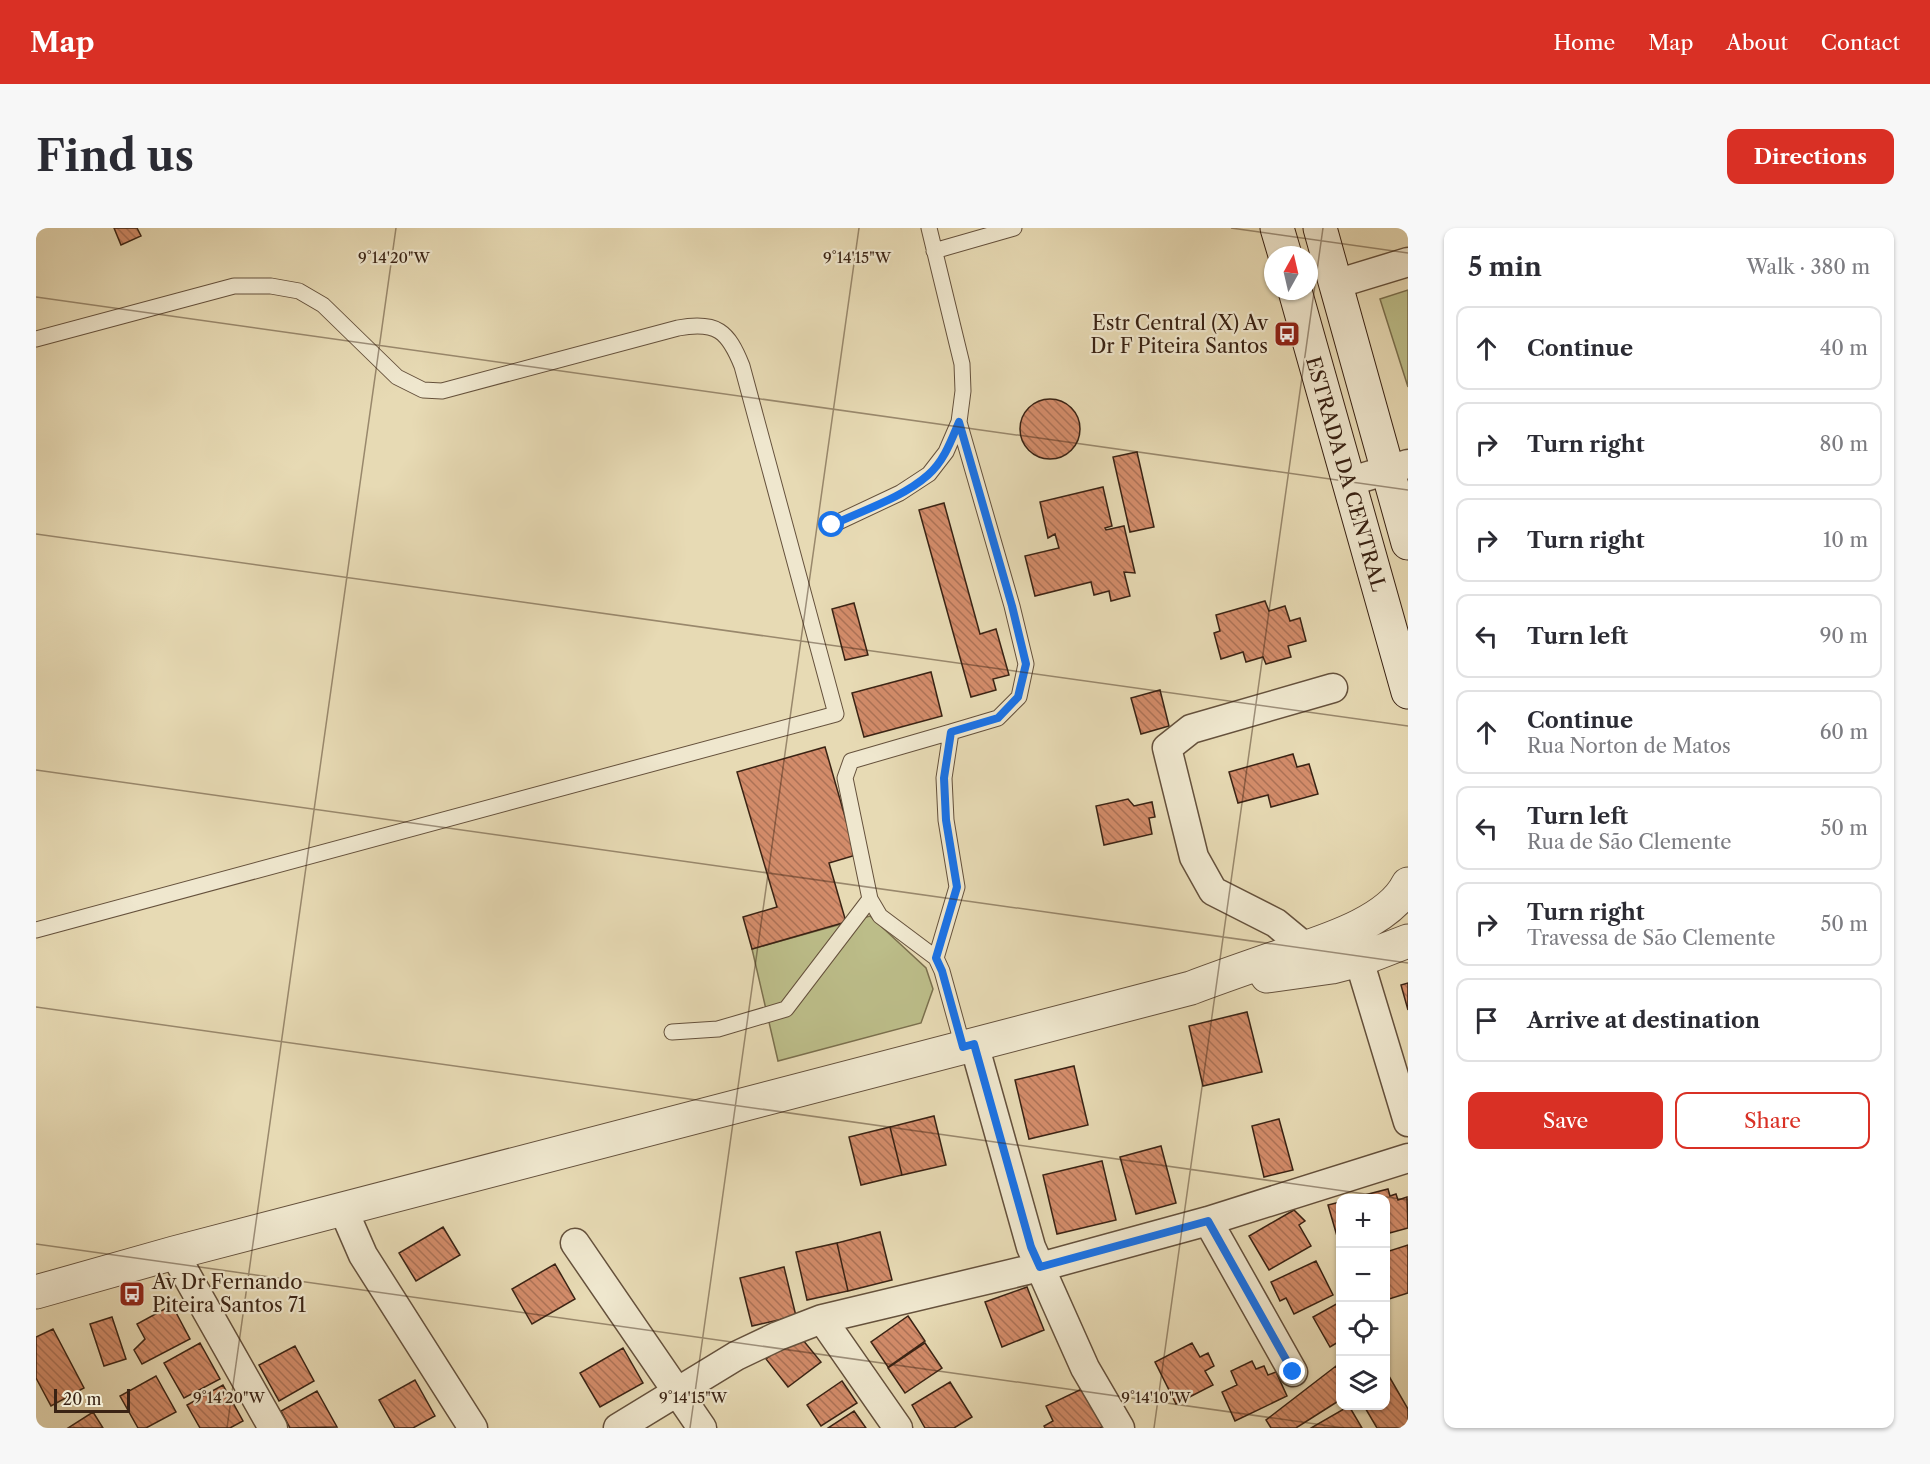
<!DOCTYPE html>
<html lang="en">
<head>
<meta charset="utf-8">
<style>
  :root { --surface:#fff; --page:#f7f7f7; --text:#2b2b33; --muted:#7c7c81; --line:#e1e1e2; --accent:#d93025 }
  body { margin:0; font-family:"Libre Caslon Text",serif; background:var(--page); color:var(--text) }
  .controls { position:absolute; right:18px; bottom:18px; display:grid; overflow:hidden; border-radius:12px; box-shadow:0 2px 4px #0004 }
  .controls button { width:54px; height:54px; display:grid; place-items:center; padding:0; border:0; border-bottom:2px solid var(--line); background:var(--surface); color:var(--text); font:30px sans-serif }
  .compass { position:absolute; left:1228px; top:18px; width:54px; height:54px; border-radius:50%; background:var(--surface); box-shadow:0 2px 4px #0004; rotate:8deg }
  .scale { position:absolute; left:18px; bottom:15px; width:76px; box-sizing:border-box; padding-left:6px; border:3px solid #3a2314; border-top:0; font-size:16px; line-height:21px; white-space:nowrap; color:#3a2314; -webkit-text-stroke:4px #efe7ce; paint-order:stroke }
  .stop { position:absolute; width:18px; height:18px; margin:-14px; border:4px solid #1a73e8; border-radius:50%; background:#fff }
  .stop.end { background:#1a73e8; border-color:#fff; box-shadow:0 2px 6px #0008 }
  .list { margin:0; padding:0; list-style:none }
  h2 { display:flex; justify-content:space-between; align-items:center; height:78px; margin:0; padding:0 24px; font-size:26px }
  h2 small { font-size:20px; font-weight:400; color:var(--muted) }
  .list li { display:grid; grid-template-columns:39px 1fr auto; gap:18px; align-items:center; box-sizing:border-box; height:84px; margin:0 12px 12px; padding:0 12px; border:2px solid var(--line); border-radius:12px }
  .list b { display:block; font-size:22px; white-space:nowrap }
  .list p { margin:0; font-size:20px; white-space:nowrap; color:var(--muted) }
  .list em { font-size:20px; font-style:normal; color:var(--muted) }
  .actions { display:flex; gap:12px; padding:18px 24px }
  .actions a { flex:1; padding:14px 0; border:2px solid var(--accent); border-radius:12px; text-align:center; font-size:21px; color:var(--accent) }
  .actions .main { background:var(--accent); color:#fff }
  .icon { flex:none; width:33px; height:33px; fill:none; stroke:currentColor; stroke-width:2; stroke-linecap:round; stroke-linejoin:round }
  .map { position:relative; flex:none; width:1372px; height:1200px; overflow:hidden; border-radius:12px }
  header { display:flex; align-items:center; gap:36px; box-sizing:border-box; height:84px; padding:0 30px; background:var(--accent); color:#fff }
  header strong { font-size:28px }
  nav { display:flex; gap:33px; margin-inline-start:auto; font-size:21px }
  .intro { display:flex; align-items:center; justify-content:space-between; box-sizing:border-box; height:144px; padding:0 36px }
  h1 { margin:0; font-size:42px }
  .button { padding:15px 27px; border-radius:12px; background:var(--accent); color:#fff; font-size:21px; font-weight:700 }
  main { display:flex; gap:36px; padding:0 36px }
  aside { flex:1; background:var(--surface); border-radius:12px; box-shadow:0 2px 4px #0004 }
  .map>svg:first-child { display:block }
  .green { fill:#bcbd89; stroke:#7b704e; stroke-width:1.5 }
  .building { fill:url(#building-back-hatch); stroke:#3a2314; stroke-width:1.5 }
  .lines { fill:none; stroke-linecap:round; stroke-linejoin:round }
  .service-casing { stroke:#65513c; stroke-width:17 }
  .minor-casing { stroke:#65513c; stroke-width:31 }
  .tertiary-casing { stroke:#65513c; stroke-width:35 }
  .secondary-casing { stroke:#3a2314; stroke-width:35 }
  .service { stroke:#efe7ce; stroke-width:15 }
  .minor { stroke:#efe7ce; stroke-width:28 }
  .tertiary { stroke:#efe7ce; stroke-width:33 }
  .secondary { stroke:#efe7ce; stroke-width:33 }
  .route { stroke:#1a73e8; stroke-width:8 }
  .ticks { fill:none; stroke:#3a2314; stroke-width:1.5; stroke-opacity:0.45 }
  .labels { text-anchor:middle; stroke-width:4.5; stroke-linejoin:round; paint-order:stroke }
  .poi-label { font-size:20px; fill:#3a2314; stroke:#efe7ce; text-anchor:end }
  .street-label { font-size:20px; fill:#3a2314; stroke:#efe7ce }
  .ticks-label { font-size:15px; text-anchor:middle; fill:#3a2314; stroke:#efe7ce; stroke-width:4.5; stroke-linejoin:round; paint-order:stroke }
</style>
</head>
<body>
<header>
<strong>Map</strong>
<nav><a>Home</a><a>Map</a><a>About</a><a>Contact</a></nav>
</header>
<div class="intro"><h1>Find us</h1><a class="button">Directions</a></div>
<main>
<div class="map">
<svg width="1372" height="1200" viewBox="0 0 1372 1200">
  <defs>
    <pattern id="building-back-hatch" width="6" height="6" patternUnits="userSpaceOnUse" patternTransform="scale(1.5)"><rect width="6" height="6" fill="#d38c6a"/><path d="M-1 5l2 2M0 0l6 6M5-1l2 2" fill="none" stroke="#ac7256"/></pattern>
  </defs>
  <rect width="100%" height="100%" fill="#e7dab4"/>
  <filter id="stains"><feTurbulence type="fractalNoise" baseFrequency=".00333" numOctaves="4"/><feColorMatrix values="0 0 0 0 .2 0 0 0 0 .09 0 0 0 0 .02 0 0 0 .5 -.17"/></filter>
  <radialGradient id="worn" r=".72"><stop offset=".6" stop-color="#630" stop-opacity="0"/><stop offset="1" stop-color="#630" stop-opacity=".3"/></radialGradient>
  <path class="green" d="M1372,62V159L1344,71Z
    M834,688L890,740L897,761L885,795L742,833L716,721Z"/>
  <path class="building" d="M78,0H101L105,8L85,17Z
    M984 201a30 30 0 1 1 60 0a30 30 0 1 1-60 0Z
    M1101,224L1118,299L1094,304L1077,229Z
    M1067,259L1076,298L1069,300L1070,302L1088,298L1099,345L1088,344L1094,368L1075,373L1073,363L1058,367L1055,354L999,368L989,328L1023,320L1019,306L1012,310L1004,274Z
    M908,275L944,406L960,401L973,447L957,451L960,462L935,469L883,282Z
    M1229,373L1233,383L1249,378L1254,393L1264,390L1270,413L1252,418L1255,429L1230,436L1227,429L1210,434L1207,424L1185,431L1178,405L1184,403L1180,387Z
    M818,375L832,427L809,432L796,381Z
    M895,444L906,488L828,509L816,465Z
    M1124,462L1133,498L1105,506L1095,470Z
    M789,519L820,627L793,635L810,694L716,721L707,689L741,679L701,544Z
    M1257,526L1261,539L1273,536L1282,566L1235,579L1232,567L1202,575L1193,544Z
    M1092,571L1098,578L1116,574L1119,589L1113,590L1116,606L1068,617L1060,578Z
    M1372,755V782L1365,757Z
    M1211,784L1226,844L1167,858L1153,798Z
    M1038,838L1052,897L993,911L979,852Z
    M898,888L910,937L866,947L854,899Z
    M1243,891L1257,942L1228,949L1216,898Z
    M854,899L866,947L825,957L813,909Z
    M1125,918L1140,975L1100,986L1084,929Z
    M1066,933L1080,992L1021,1006L1007,947Z
    M1352,961L1354,968L1360,966L1362,972L1371,969L1372,1000L1350,1006V970H1317Z
    M1304,974V1007L1301,1008L1292,977Z
    M1258,982L1269,993L1263,997L1275,1018L1233,1042L1213,1008Z
    M407,999L424,1027L380,1053L363,1025Z
    M844,1004L856,1052L812,1063L801,1015Z
    M801,1015L812,1063L771,1072L760,1024Z
    M1372,1017V1065L1350,1072V1024Z
    M1280,1033L1297,1067L1258,1086L1250,1070L1244,1073L1235,1054Z
    M519,1036L539,1071L496,1096L476,1061Z
    M748,1039L760,1088L716,1098L704,1050Z
    M991,1059L1008,1102L966,1119L949,1074Z
    M1304,1074V1113L1294,1119L1277,1089Z
    M136,1077L154,1111L106,1136L98,1122L109,1111L101,1096Z
    M872,1088L889,1113L852,1139L835,1114Z
    M76,1089L90,1131L68,1138L54,1096Z
    M17,1101L48,1160L15,1178L0,1150V1109Z
    M762,1106L785,1134L752,1159L730,1131Z
    M164,1115L184,1151L148,1170L128,1135Z
    M889,1115L906,1140L869,1165L852,1140Z
    M1156,1115L1164,1129L1172,1125L1178,1138L1169,1143L1177,1157L1140,1176L1119,1134Z
    M259,1118L278,1153L243,1173L223,1137Z
    M587,1120L607,1155L564,1179L544,1145Z
    M1216,1133L1220,1141L1228,1138L1232,1147L1240,1144L1251,1168L1199,1193L1186,1164L1201,1157L1195,1143Z
    M1300,1138L1304,1145V1172L1260,1200H1235L1230,1192Z
    M1350,1143L1372,1181V1197L1366,1200H1341L1328,1178H1350Z
    M120,1148L140,1184L110,1200H102L84,1168Z
    M379,1152L399,1188L377,1200H359L343,1172Z
    M806,1153L821,1175L785,1198L771,1177Z
    M914,1154L936,1189L918,1200H889L876,1177Z
    M187,1157L207,1193L194,1200H164L151,1177Z
    M1052,1158L1070,1197L1064,1200H1009L1008,1198L1017,1193L1010,1178Z
    M281,1163L301,1199L254,1200L245,1183Z
    M1313,1178L1326,1200H1275Z
    M818,1183L830,1200H792Z
    M57,1184L67,1200H32Z"/>
  <g class="lines">
    <g class="service-casing">
      <path id="service" d="M898,23L978,0
        M0,111L198,58H235L263,63L287,77L361,149L387,162L406,163L642,100C681,93 692,103 706,138L800,486L0,702
        M923,194L976,378L990,436L983,469L962,490L915,504L908,550L910,592L921,659L900,730L906,743L927,819
        M796,297L864,265L893,246L910,224L923,194L927,163L926,136L893,0
        M900,730L844,688L834,671L809,550L815,533L915,504
        M636,804L682,801L750,781L834,671"/>
    </g>
    <g class="minor-casing">
      <path id="minor" d="M1300,56L1372,34
        M1312,254L1372,236
        M1269,719L1240,695L1177,663L1158,629L1131,520L1155,501L1297,460
        M1323,732L1372,894
        M938,816L995,1019L1049,1140L1084,1200
        M307,981L327,1027L437,1200
        M1172,993L1257,1144
        M539,1015L666,1200
        M138,1025L237,1200
        M786,1091L862,1200
        M582,1200L700,1128L742,1108L786,1091L1004,1039L1172,993L1372,930"/>
    </g>
    <g class="tertiary-casing">
      <path id="tertiary" d="M1231,748L1296,739L1323,732L1372,713
        M0,1064L138,1025L1155,760C1184,749 1213,739 1242,729C1282,715 1352,696 1372,656"/>
    </g>
    <g class="secondary-casing">
      <path id="secondary" d="M1241,0L1249,27
        M1284,0L1372,315
        M1259,63L1372,464"/>
    </g>
    <use href="#service" class="service"/>
    <use href="#minor" class="minor"/>
    <use href="#tertiary" class="tertiary"/>
    <use href="#secondary" class="secondary"/>
  </g>
  <g class="lines">
    <path class="route" d="M796,297C827,282 866,270 892,247C908,233 915,213 923,194L976,378L990,436L982,469L962,490L915,504L908,550L910,592L921,659L900,730L906,743L927,819L938,816L995,1019L1004,1039L1172,993L1257,1144"/>
  </g>
  <path class="ticks" d="M1195,0L1372,25M0,69L1372,262M0,306L1372,498M0,542L1372,735M0,779L1372,972M0,1016L1308,1200M191,1200L360,0M654,1200L823,0M1118,1200L1287,0"/>
  <defs>
    <g id="bus-square" transform="scale(1.35)"><rect x="-9" y="-9" width="18" height="18" rx="4" fill="#8f2418" stroke="#efe7ce"/><path d="M-5-6H5V4H4V6H2V4H-2V6H-4V4H-5ZM-3.5-4V0h7V-4ZM-3.5 1.2v1.5H-2V1.2ZM2 1.2v1.5H3.5V1.2Z" fill="#fff"/></g>
  </defs>
  <g fill-rule="evenodd">
    <use href="#bus-square" x="1251" y="106"/>
    <use href="#bus-square" x="96" y="1066"/>
  </g>
  <g class="labels">
    <g class="poi-label">
      <text x="1232" y="102">Estr Central (X) Av<tspan x="1232" dy="23">Dr F Piteira Santos</tspan></text>
      <text x="116" y="1061" text-anchor="start">Av Dr Fernando<tspan x="116" dy="23">Piteira Santos 71</tspan></text>
    </g>
    <g class="street-label">
      <text transform="translate(1310 246) rotate(74)" y="7">ESTRADA DA CENTRAL</text>
    </g>
  </g>
  <g class="ticks-label">
    <text x="358" y="35">9°14'20"W</text>
    <text x="821" y="35">9°14'15"W</text>
    <text x="193" y="1175">9°14'20"W</text>
    <text x="657" y="1175">9°14'15"W</text>
    <text x="1120" y="1175">9°14'10"W</text>
  </g>
  <rect width="100%" height="100%" filter="url(#stains)"/>
  <rect width="100%" height="100%" fill="url(#worn)"/>
</svg>
<div class="controls">
<button>+</button>
<button>−</button>
<button><svg class="icon" aria-label="locate" viewBox="0 0 24 24"><circle cx="12" cy="12" r="6"/><path d="M12 2v4M12 18v4M2 12h4M18 12h4"/></svg></button>
<button><svg class="icon" aria-label="layers" viewBox="0 0 24 24"><path d="M12 4l9 5-9 5-9-5zM3 14l9 5 9-5"/></svg></button>
</div>
<svg class="compass" viewBox="-18 -18 36 36"><path d="M0-13l5 13h-10z" fill="#e53935"/><path d="M0 13l5-13h-10z" fill="#7c7c81"/></svg>
<div class="scale">20 m</div>
<div class="stop" style="left:796px;top:297px"></div>
<div class="stop end" style="left:1257px;top:1144px"></div>
</div>
<aside>
<h2>5 min<small>Walk · 380 m</small></h2>
<ul class="list">
<li><svg class="icon" aria-label="ahead" viewBox="0 0 24 24"><path d="M12 20V5M6 11l6-6 6 6"/></svg><div><b>Continue</b></div><em>40 m</em></li>
<li><svg class="icon" aria-label="right" viewBox="0 0 24 24"><path d="M7 20v-9h11M14 6l5 5-5 5"/></svg><div><b>Turn right</b></div><em>80 m</em></li>
<li><svg class="icon" aria-label="right" viewBox="0 0 24 24"><path d="M7 20v-9h11M14 6l5 5-5 5"/></svg><div><b>Turn right</b></div><em>10 m</em></li>
<li><svg class="icon" aria-label="left" viewBox="0 0 24 24"><path d="M17 20v-9H6M10 6l-5 5 5 5"/></svg><div><b>Turn left</b></div><em>90 m</em></li>
<li><svg class="icon" aria-label="ahead" viewBox="0 0 24 24"><path d="M12 20V5M6 11l6-6 6 6"/></svg><div><b>Continue</b><p>Rua Norton de Matos</p></div><em>60 m</em></li>
<li><svg class="icon" aria-label="left" viewBox="0 0 24 24"><path d="M17 20v-9H6M10 6l-5 5 5 5"/></svg><div><b>Turn left</b><p>Rua de São Clemente</p></div><em>50 m</em></li>
<li><svg class="icon" aria-label="right" viewBox="0 0 24 24"><path d="M7 20v-9h11M14 6l5 5-5 5"/></svg><div><b>Turn right</b><p>Travessa de São Clemente</p></div><em>50 m</em></li>
<li><svg class="icon" aria-label="arrive" viewBox="0 0 24 24"><path d="M6 21V4h12l-3 4 3 4H6"/></svg><div><b>Arrive at destination</b></div></li>
</ul>
<div class="actions"><a class="main">Save</a><a>Share</a></div>
</aside>
</main>
</body>
</html>
